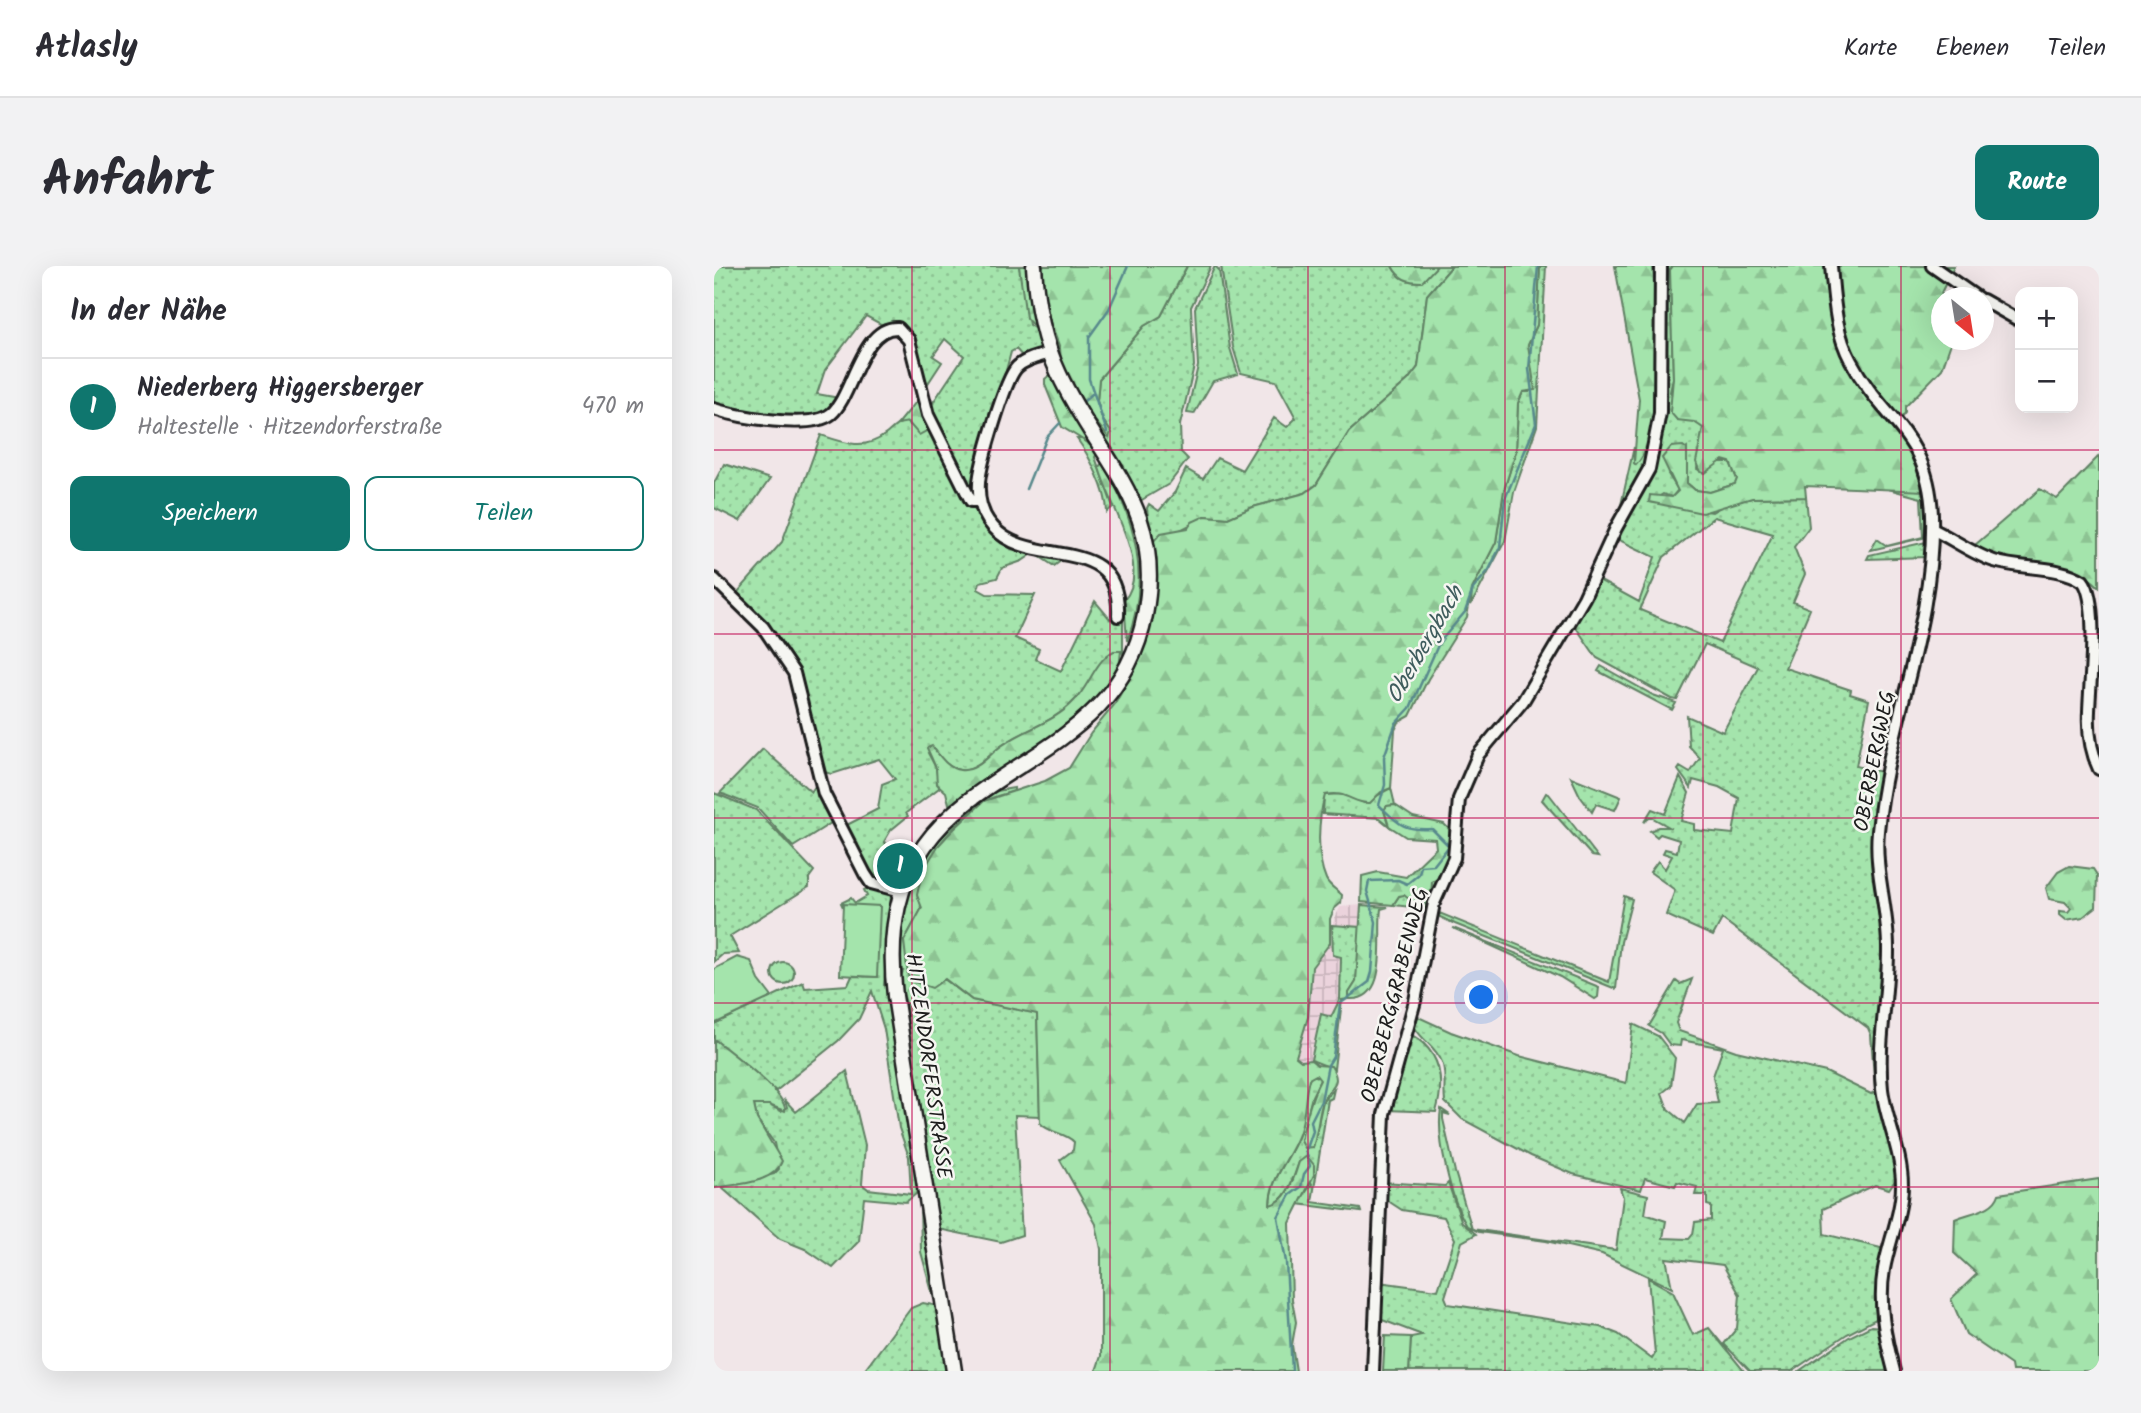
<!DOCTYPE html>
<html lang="de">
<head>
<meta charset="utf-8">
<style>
  :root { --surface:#fff; --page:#f2f2f3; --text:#2b2b33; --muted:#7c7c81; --line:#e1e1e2; --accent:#0f766e }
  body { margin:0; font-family:Kalam,sans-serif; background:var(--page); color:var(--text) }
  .controls { position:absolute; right:21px; top:21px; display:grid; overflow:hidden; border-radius:14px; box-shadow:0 7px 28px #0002 }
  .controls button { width:63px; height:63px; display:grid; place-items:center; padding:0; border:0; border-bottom:2px solid var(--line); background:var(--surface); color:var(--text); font:35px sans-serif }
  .compass { position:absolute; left:1217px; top:21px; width:63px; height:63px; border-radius:50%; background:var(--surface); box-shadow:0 7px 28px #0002; rotate:150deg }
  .you { position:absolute; left:768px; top:732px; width:24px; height:24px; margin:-18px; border:5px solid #fff; border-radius:50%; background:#1a73e8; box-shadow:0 0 0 10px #1a73e833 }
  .badge { display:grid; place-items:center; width:46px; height:46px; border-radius:50%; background:var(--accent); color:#fff; font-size:23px; font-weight:700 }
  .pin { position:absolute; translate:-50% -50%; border:4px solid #fff; box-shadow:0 2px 7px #0006 }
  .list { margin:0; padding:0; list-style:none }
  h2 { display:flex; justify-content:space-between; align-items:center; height:91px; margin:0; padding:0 28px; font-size:30px }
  h2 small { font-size:23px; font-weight:400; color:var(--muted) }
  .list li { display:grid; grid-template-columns:46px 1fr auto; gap:21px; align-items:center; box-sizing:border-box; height:98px; padding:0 28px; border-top:2px solid var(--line) }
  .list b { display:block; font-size:26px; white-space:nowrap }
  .list p { margin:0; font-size:23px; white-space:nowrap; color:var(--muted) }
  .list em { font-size:23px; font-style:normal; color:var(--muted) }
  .actions { display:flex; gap:14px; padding:21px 28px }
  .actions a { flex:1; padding:16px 0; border:2px solid var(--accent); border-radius:14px; text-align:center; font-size:24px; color:var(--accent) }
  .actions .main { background:var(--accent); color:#fff }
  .map { position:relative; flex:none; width:1385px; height:1105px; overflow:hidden; border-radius:14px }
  header { display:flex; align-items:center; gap:42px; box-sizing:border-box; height:98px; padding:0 35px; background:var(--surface); border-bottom:2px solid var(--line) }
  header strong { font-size:33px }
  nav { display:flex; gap:38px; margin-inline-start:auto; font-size:24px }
  .intro { display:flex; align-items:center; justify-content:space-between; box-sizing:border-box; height:168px; padding:0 42px }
  h1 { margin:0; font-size:49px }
  .button { padding:18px 32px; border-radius:14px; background:var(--accent); color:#fff; font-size:24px; font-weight:700 }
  main { display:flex; gap:42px; padding:0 42px }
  aside { flex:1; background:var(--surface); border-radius:14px; box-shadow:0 7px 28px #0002 }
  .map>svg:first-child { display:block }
  .industrial { fill:url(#industrial-grid) }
  .grass { fill:url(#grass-dots); stroke:#608064; stroke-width:2; fill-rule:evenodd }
  .forest { fill:url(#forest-firs); stroke:#608064; stroke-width:2 }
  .garden { fill:#a4e4ac; stroke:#608064; stroke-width:2 }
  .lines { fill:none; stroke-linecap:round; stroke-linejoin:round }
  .stream { stroke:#58898c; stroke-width:2.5 }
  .minor-casing { stroke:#1c1c1c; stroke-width:16 }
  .secondary-casing { stroke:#1c1c1c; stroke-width:19 }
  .minor { stroke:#f6f6f2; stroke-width:10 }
  .secondary { stroke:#f6f6f2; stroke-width:14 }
  .grid { fill:none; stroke:#c2185b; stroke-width:2; stroke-opacity:0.55 }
  .labels { text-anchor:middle; stroke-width:5; stroke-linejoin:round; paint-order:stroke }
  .street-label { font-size:21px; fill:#1c1c1c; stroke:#f6f6f2 }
  .water-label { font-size:23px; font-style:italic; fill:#3f5c5d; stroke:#f6f6f2 }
</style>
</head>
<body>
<header>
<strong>Atlasly</strong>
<nav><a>Karte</a><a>Ebenen</a><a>Teilen</a></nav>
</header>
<div class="intro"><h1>Anfahrt</h1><a class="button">Route</a></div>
<main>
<aside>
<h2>In der Nähe<small></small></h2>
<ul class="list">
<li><span class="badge">1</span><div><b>Niederberg Higgersberger</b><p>Haltestelle · Hitzendorferstraße</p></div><em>470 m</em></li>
</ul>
<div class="actions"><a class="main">Speichern</a><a>Teilen</a></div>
</aside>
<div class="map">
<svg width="1385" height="1105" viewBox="0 0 1385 1105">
  <defs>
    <pattern id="industrial-grid" width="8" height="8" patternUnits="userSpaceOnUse" patternTransform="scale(1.75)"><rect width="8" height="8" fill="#ebd3dc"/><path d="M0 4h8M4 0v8" fill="none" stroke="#c9b5bc"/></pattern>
    <pattern id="grass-dots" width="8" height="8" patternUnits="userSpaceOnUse" patternTransform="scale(1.75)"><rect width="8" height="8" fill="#a4e4ac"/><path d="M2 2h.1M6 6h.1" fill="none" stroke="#8dc393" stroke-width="1.8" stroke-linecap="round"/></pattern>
    <pattern id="forest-firs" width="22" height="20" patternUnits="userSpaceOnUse" patternTransform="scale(1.75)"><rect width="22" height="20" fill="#a4e4ac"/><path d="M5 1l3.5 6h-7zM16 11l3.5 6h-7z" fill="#8dc393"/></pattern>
  </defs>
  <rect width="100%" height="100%" fill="#f1e6e8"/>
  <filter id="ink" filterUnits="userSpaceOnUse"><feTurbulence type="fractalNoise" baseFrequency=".0143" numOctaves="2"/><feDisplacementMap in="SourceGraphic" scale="14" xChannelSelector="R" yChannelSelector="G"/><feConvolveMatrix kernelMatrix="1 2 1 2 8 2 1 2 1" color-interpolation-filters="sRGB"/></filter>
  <g filter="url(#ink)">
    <path class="industrial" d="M647,639V661L618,659L626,641Z
      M616,677L619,678L620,689L627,691L626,733L617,752L607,748L597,794L587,795L582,791L594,751L598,701Z"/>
    <path class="grass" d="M0,0H305L315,59L323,64L328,81L325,86L309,91L302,83L297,86L259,228L214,144L250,90L231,73L219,90L228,96L209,125L198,75L152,50L111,104L103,128L125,132L110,148L73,152L0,140Z
      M473,0H497L477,41L480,100L466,159L467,186L474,193L455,218L426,235L348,106L332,58L329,30C342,64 359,153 397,166L388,153L383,135L385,113L430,60L447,50Z
      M501,0L505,4L516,82L524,108L499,115L480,148L473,147L484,100L481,42Z
      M507,0H678C685,13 693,16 707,16L723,0H738L713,29L704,101L694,114L635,166L602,219L591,227L539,241L514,252L491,250C474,262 455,268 437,278L433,242L435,238L445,245L461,226L472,203L489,213L503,192L528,204L560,152L573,161L582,152L562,115L527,107L519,81Z
      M826,0H832L823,160L800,226L791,275L757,339L758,323L782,276L790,224L802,185L804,137L809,126H815L814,78L823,59Z
      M939,0H945L944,129L936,192L905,248L920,181V197L941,153Z
      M951,0H959L956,5L959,112L956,126L989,162L983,203L991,207L1004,196H1016L1023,213L1021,218L996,226L981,224L973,217V183L954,208L964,224L958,231L949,228L936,236L998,246L1012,238L1038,232L1092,231L1095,261L1080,281L1091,308L1079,336L1096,343L1071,402L1137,424L1136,428L1155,434L1142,500L1172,507L1165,538L1171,666L1165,760L1184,910L1175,923L1161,919L1109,943L1110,968L1171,983L1165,1047L1162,1053L1133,1068L1078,1105H1036L1010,1078L1023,1062L1026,1029L1009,999L952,992L958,1022L888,988L832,975L765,966L753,960C737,934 722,872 727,843L736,849L729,847V853L741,906L758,963L902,984L909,931L906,922L934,929L931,948L952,955L949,972L975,973L979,968L981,956L997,954V940L993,939V929H981L983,921L963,916L961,920L931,912L927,924L859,908L817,890L748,853L731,836C729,822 733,809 728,796C720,776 698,771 698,748L737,766L805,790L912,817L919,758L944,770L961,792L957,820L948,827L954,843L971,857L983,838L1004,837L999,810L1009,782L967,774L966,780L956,779L947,767L935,760L962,715L966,718L978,713L962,757L965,765L1022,785L1112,806L1157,828L1161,825L1157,769L1154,762L1008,653L999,670L952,649L961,624L936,606L944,595L951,603L958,590L949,587L951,583L963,586L965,574L946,568L943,571L936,565L944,561H955L937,551L930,556L938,543L951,548L966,511L975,527L967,555L980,558V564L1019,568L1025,532L1005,521L979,514L977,522L964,504L966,501L976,507L986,492L975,480L973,450L1009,466L1044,401L991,378L963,434L958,433L883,392L861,360V354L883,313L925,336L941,291L901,272L941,194L948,161ZM1000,251L1059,268L1006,377L926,344L950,291Z
      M190,155L199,161L215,158L249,230L274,260L352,291L340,300L320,287L308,295L288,302L283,312L266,316L264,323L273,328L321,329L301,372L325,383L321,393L347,405L381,335L396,353L409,354V388L407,385C380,396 380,416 360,435C339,458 306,464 282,484C274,491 267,500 256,503C241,508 228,496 221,484L214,487L222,502L225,522L192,547L194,550L177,564L170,576L183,584L175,607L168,612L155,608L129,561L164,543L168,518L181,513L165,493L118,508L106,505L87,412L23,327L68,276L107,169C130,177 151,185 172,168C178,163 183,158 190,155Z
      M363,173H370L384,186L381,191L399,241L393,246C393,225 375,189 363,173Z
      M10,198L56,213L26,255L0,242V217Z
      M1167,221L1213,225V271L1157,284L1163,273L1173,280L1209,271L1207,232Z
      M1212,276L1216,278C1215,306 1210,381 1195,401L1208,341L1213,291L1153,293L1155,289Z
      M887,400L939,429L962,437L958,444L884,405Z
      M49,483L97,526L104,516L120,555L79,581L44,542L6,527Z
      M857,511L907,531L901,544L882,538L878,546L866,530Z
      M300,522V525C291,528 278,530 270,536C241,556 193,606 208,642L190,675L193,692L230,713L258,734L323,747L326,850L301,849L308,969L287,976L224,963L193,768L192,737L185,715L189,705H183C182,637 208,567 269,530C277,525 290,524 300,522Z
      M677,522L681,539L673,540L670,545L675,560L665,552L609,548L610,529L632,528L650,537Z
      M0,527L42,544L100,605L95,612V621L16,670L25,687L9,688L0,696Z
      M832,527L835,528L884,591L878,590L828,534Z
      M730,608L715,643L679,639L685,630L690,628L702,639L720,612Z
      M154,622L172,625L177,630L170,719L174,720L205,913L202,928L192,936L150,932L145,975L119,1002L91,983L66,973L7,921L60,908L65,903L60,877L43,853L40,839H55L67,845L73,841L70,833L82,846L133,805L151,879L148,918L154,923L197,928L195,891L185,862L170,763L158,725L145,753L124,775L62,825L0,773V758L89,716L91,722L134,719L138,710L163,711L127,637L137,632L141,637L153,630L150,624Z
      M910,630L918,633L907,676L902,723L741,658L726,651L723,646L895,716Z
      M618,659L647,661L642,716L635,727V733L628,734L620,803L597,794L607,748L617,751L626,733L627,691L619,689Z
      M739,662L885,721L884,731L881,733L846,711Z
      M696,768C727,785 731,814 722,846L673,844Z
      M598,809L605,811L606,814L598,830L587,875L599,881L609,835L620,823L618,832L614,834L598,936L646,943L647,946L583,938L598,918L585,896C579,912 574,934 556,940C556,911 576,894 585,869C591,851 587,825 598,809Z
      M668,916L731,920L734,917L748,957L762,968L748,976L731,1031L734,1038L886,1061L904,1068L938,1093L941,1088L934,1012L959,1026L979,1069L995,1062L1030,1105H695L697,1071L708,1069L663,1052L664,1016L724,1024L741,973L730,951L688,944L671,933Z
      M206,936L222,1032L220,1033L207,986Z
      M209,1037L224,1040L237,1105H150L197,1042Z
      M1157,1060L1167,1061L1177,1105H1085L1135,1071Z"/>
    <path class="forest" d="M305,0H314L323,64L312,52Z
      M324,0H473L447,50L430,60L385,113L383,135L388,153L397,166L395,172L371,142L347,96L346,82L336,56Z
      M678,0H723L708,16C693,16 685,13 678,0Z
      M738,0H826L823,59L814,79L821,124L809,126L804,137L802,185L790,224L782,276L758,323L753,351L714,413L696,450L685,456L681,464L677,522L667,526L656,537C639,538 632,524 611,529C604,553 602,590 612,613C615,620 623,624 628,629L627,637L620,643L616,653V677L598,701L594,751L582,791L587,795L597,794L603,799L617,800C630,820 614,820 609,835C604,849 604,866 599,881L591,882L587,875C591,856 597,831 606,814L602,809L595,813C590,831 592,850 585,868C576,893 556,911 556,939C575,935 580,911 585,896L593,890L600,899V909L576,957L578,1034L582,1056L578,1079L582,1105H382L387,1090V983L382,958L346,894L359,884L360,876C351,866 336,868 326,857L323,748L258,734L231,713L218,722L200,716L194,710L190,675L208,642L203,629L208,606L224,580L238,565L270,535L331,515L355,502L377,467L401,438L423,398L437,278L447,267L474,262L478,256L491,250L514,252L539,241L591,227L602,219L635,166L694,114L704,101L713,29Z
      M901,0H939L940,14C940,55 951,171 922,199L920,197L925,133Z
      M959,0H1112L1122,68L1196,180L1212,225L1091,220L1092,231L1038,232L988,247L935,236L936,229L958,231L964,225L948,192L957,181L969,180L973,183V217L981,224L996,226L1021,218L1023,213L1016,196L1009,194L991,207L986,206L982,196L989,162L980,156L963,154L956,146L959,112L956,4Z
      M1121,0H1240L1227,27L1230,31L1227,32V74H1238L1228,103L1191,141V147L1187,152C1174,136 1159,122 1148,105C1127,73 1125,37 1121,0Z
      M337,108L382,182L348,161L331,119V113Z
      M206,131L215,158L214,164L205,169L194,156L184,158Z
      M1385,190V321C1360,294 1319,302 1286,292C1277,289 1269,283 1261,279L1326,223L1343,233Z
      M388,197C422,251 437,314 413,375L410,334C439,302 393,235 385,201Z
      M400,385H407L405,402L381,439L244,537L235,538L232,526L223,518L222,502L213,482L218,480C225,489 233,502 246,504C261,506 272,493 282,484C306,464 339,458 360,435C375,421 381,394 400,385Z
      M681,539L699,551L730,558L740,568L730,608L718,616L717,631L713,638L702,639L690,629L685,630L679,639L647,636L648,610L664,606L692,611L722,582L721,573L692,571L675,560L670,544L673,540Z
      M1355,600L1379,603L1383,609L1382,641L1369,651L1352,654L1346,649V645L1354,646L1357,642L1351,636L1335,633L1332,622L1344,606Z
      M647,639L674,641L667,643C663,669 677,736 635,733V727L642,716Z
      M0,773C16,786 74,828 71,845L55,839H40L43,853L68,895C60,918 22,918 0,922Z
      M1385,913V1105H1298L1297,1099L1252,1068L1237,1033L1263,1008L1240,987L1241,953C1256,946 1280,945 1285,928Z"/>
    <path class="garden" d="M129,638L166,640L163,711L126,709Z
      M23,691L37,695L45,714L58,731L0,758V703Z
      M58 707a11 11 0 1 1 22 0a11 11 0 1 1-22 0Z
      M671,1070L697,1071L695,1105H669Z"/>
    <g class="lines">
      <path class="stream" d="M370,135L378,128
        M393,166L375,113V71L395,43L414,0
        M312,223L333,171L346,157
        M578,1105L572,996L564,951L576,929L587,921L590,908L596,900L592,885L599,865L597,855L607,835L614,799L619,791L626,738L655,716L658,706L662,656L653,625L655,615L684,614L693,618L705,608L707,600L720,599L735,580L718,563C689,565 685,558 665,539L671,519L670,491L682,457L696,442L725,377L751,346L759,323L775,304L786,281L791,233L822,158L815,103L824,0"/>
      <g class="minor-casing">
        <path id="minor" d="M1117,0C1120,32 1121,66 1137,95C1169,156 1215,168 1218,249C1221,358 1174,457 1164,565C1160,606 1175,645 1174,685C1174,732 1163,776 1168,823C1172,855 1188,886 1188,919C1188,947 1175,975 1170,1003C1164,1038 1171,1071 1180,1105
          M1218,0L1264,32
          M1269,34L1306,55
          M337,87C326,90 311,93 303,101C291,113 266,199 265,217C264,233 268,249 279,261C317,305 408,264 404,350
          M0,143C23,151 97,164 117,148C139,130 147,60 184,62L195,74L214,149L257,235H266
          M1218,263C1239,273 1259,288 1280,295C1308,304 1345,299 1369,315C1385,335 1376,414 1375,445C1374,464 1377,486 1385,503
          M0,313L49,361L80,407L110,528L151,608L157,617L187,625
          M659,1105L670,848L701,735L720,637L740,592L745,533L764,489L809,435L870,332L902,262L935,203L946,147L947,0"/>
      </g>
      <g class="secondary-casing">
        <path id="secondary" d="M240,1105L181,730C152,481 396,533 431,349C452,240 385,195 345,108C329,74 322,37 320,0"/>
      </g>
      <use href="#minor" class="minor"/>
      <use href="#secondary" class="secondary"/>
    </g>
  </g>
  <path class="grid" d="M198,0V1105M396,0V1105M594,0V1105M791,0V1105M989,0V1105M1187,0V1105M0,184H1385M0,368H1385M0,552H1385M0,737H1385M0,921H1385"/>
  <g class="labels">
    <g class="street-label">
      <text transform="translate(1160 495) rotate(-79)" y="7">OBERBERGWEG</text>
      <text transform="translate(680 729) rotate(-76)" y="7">OBERBERGGRABENWEG</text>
      <text transform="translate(215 800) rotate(82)" y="7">HITZENDORFERSTRASSE</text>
    </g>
    <g class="water-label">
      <text transform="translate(710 378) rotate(-60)" y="8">Oberbergbach</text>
    </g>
  </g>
</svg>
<div class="controls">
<button>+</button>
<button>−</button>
</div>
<svg class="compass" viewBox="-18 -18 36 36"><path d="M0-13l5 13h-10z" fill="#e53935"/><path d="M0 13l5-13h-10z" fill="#7c7c81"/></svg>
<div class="you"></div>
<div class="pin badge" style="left:186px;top:600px">1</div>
</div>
</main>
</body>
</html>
